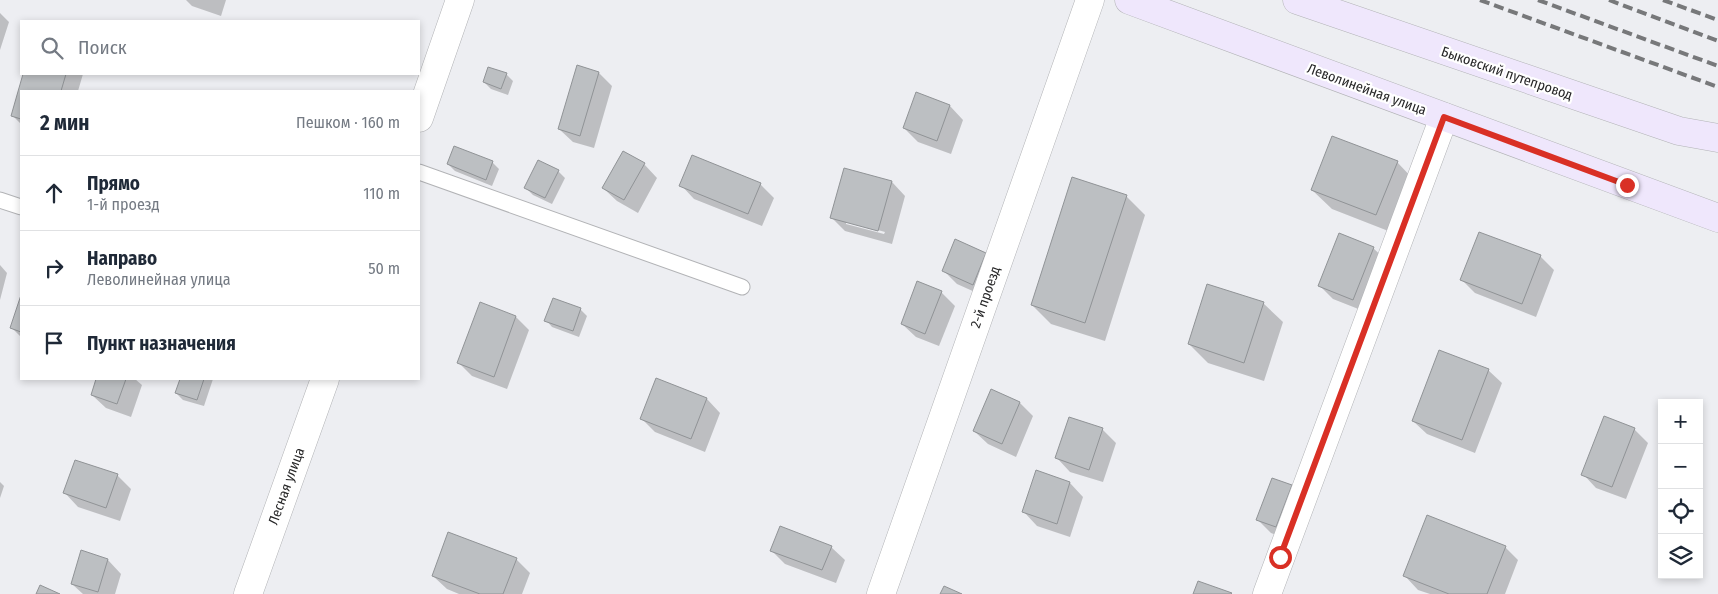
<!DOCTYPE html>
<html lang="ru">
<head>
<meta charset="utf-8">
<style>
  :root { --surface:#fff; --page:#f2f2f3; --text:#1f2937; --muted:#747a83; --line:#e0e1e3 }
  body { margin:0; font-family:"Fira Sans Condensed",sans-serif; background:var(--page); color:var(--text) }
  .controls { position:absolute; right:15px; bottom:15px; display:grid; overflow:hidden; border-radius:0px; box-shadow:0 2px 8px #0003 }
  .controls button { width:45px; height:45px; display:grid; place-items:center; padding:0; border:0; border-bottom:1px solid var(--line); background:var(--surface); color:var(--text); font:25px sans-serif }
  .stop { position:absolute; width:15px; height:15px; margin:-11px; border:4px solid #d93025; border-radius:50%; background:#fff }
  .stop.end { background:#d93025; border-color:#fff; box-shadow:0 1px 5px #0008 }
  .list { margin:0; padding:0; list-style:none }
  h2 { display:flex; justify-content:space-between; align-items:center; height:65px; margin:0; padding:0 20px; font-size:21px }
  h2 small { font-size:16px; font-weight:400; color:var(--muted) }
  .list li { display:grid; grid-template-columns:32px 1fr auto; gap:15px; align-items:center; box-sizing:border-box; height:75px; padding:0 20px; border-top:1px solid var(--line) }
  .list b { display:block; font-size:19px; white-space:nowrap }
  .list p { margin:0; font-size:16px; white-space:nowrap; color:var(--muted) }
  .list em { font-size:16px; font-style:normal; color:var(--muted) }
  .icon { flex:none; width:28px; height:28px; fill:none; stroke:currentColor; stroke-width:2; stroke-linecap:round; stroke-linejoin:round }
  .map { position:relative; flex:none; width:1718px; height:594px; overflow:hidden }
  .search { position:absolute; background:var(--surface); box-shadow:0 2px 8px #0003; left:20px; top:20px; width:400px; height:55px; display:flex; align-items:center; gap:12px; box-sizing:border-box; padding:0 18px; border-radius:0px; color:var(--muted); font-size:19px }
  .panel { position:absolute; background:var(--surface); box-shadow:0 2px 8px #0003; left:20px; top:90px; width:400px; height:290px; border-radius:0px }
  .map>svg:first-child { display:block }
  .shadow { fill:#0003; fill-rule:evenodd }
  .building { fill:#bcbfc2; stroke:#909396 }
  .lines { fill:none; stroke-linecap:round; stroke-linejoin:round }
  .lane-casing { stroke:#b2b3b6; stroke-width:17 }
  .street-casing { stroke:#b2b3b6; stroke-width:29 }
  .secondary-casing { stroke:#b2b3b6; stroke-width:29 }
  .lane { stroke:#fff; stroke-width:15 }
  .street { stroke:#fff; stroke-width:28 }
  .secondary { stroke:#efe7fc; stroke-width:28 }
  .rail { stroke:#77787a; stroke-width:4; stroke-dasharray:10 5; stroke-linecap:butt }
  .route { stroke:#d93025; stroke-width:6 }
  .labels { text-anchor:middle; stroke-width:4.5; stroke-linejoin:round; paint-order:stroke }
  .street-label { font-size:14px; fill:#272728; stroke:#fff }
</style>
</head>
<body>
<div class="map">
<svg width="1718" height="594" viewBox="0 0 1718 594">
  <rect width="100%" height="100%" fill="#edeef2"/>
  <path class="shadow" d="M186,0H226L221,16L192,6Z
    M0,13L9,22L0,50Z
    M599,73L612,86L594,148L573,142L559,129Z
    M24,74H83L78,91H21V124L12,115Z
    M506,74L513,81L508,95L491,89L484,82Z
    M917,94L950,106L963,120L951,154L918,142L904,128Z
    M492,162L499,169L492,186L455,171L448,164Z
    M1397,162L1416,182L1396,234L1332,209L1312,190Z
    M644,164L657,178L638,213L617,201L603,188Z
    M845,169L892,182L905,196L892,244L845,231L832,218ZM846,221L885,232L884,234L846,224Z
    M558,171L565,178L552,204L533,195L526,188Z
    M760,184L774,198L762,226L694,199L681,185Z
    M1126,196L1145,215L1105,341L1051,324L1032,305Z
    M956,241L986,254L999,268L986,297L957,284L943,270Z
    M1373,248L1387,261L1366,312L1333,299L1320,286Z
    M1540,256L1554,270L1536,317L1475,293L1462,280Z
    M0,265L7,273L0,300Z
    M941,292L955,306L939,346L916,337L902,324Z
    M21,299V337L12,328Z
    M1263,303L1283,322L1264,381L1208,363L1189,344Z
    M580,309L587,316L579,337L552,327L546,320Z
    M516,317L529,330L507,389L472,376L459,363Z
    M1488,370L1502,383L1475,453L1427,434L1413,421Z
    M98,379H135L142,385L131,417L106,408L92,395Z
    M181,379H213L204,406L183,400L176,393Z
    M656,380L707,399L720,413L705,452L655,432L642,419Z
    M992,391L1020,403L1033,416L1016,457L988,444L974,431Z
    M1102,429L1116,443L1103,482L1070,472L1057,458Z
    M1634,429L1648,443L1626,499L1596,488L1583,474Z
    M1037,472L1070,483L1083,497L1070,537L1037,526L1024,512Z
    M117,475L131,489L120,521L78,507L65,493Z
    M0,482L4,486L0,498Z
    M1291,486L1305,500L1289,540L1271,533L1258,520Z
    M831,547L845,560L836,583L785,564L772,551Z
    M1505,547L1518,560L1505,594H1430L1418,590L1405,576Z
    M516,559L530,573L522,594H459L447,589L433,576Z
    M108,560L121,574L115,594H83L72,584Z"/>
  <path class="building" d="M577,65L599,72L580,136L558,129Z
    M488,67L507,73L501,89L483,82Z
    M23,74H66L61,91H21V119L11,116Z
    M916,92L950,105L937,141L903,128Z
    M1332,136L1398,161L1376,215L1311,190Z
    M454,146L493,161L486,180L447,164Z
    M623,151L645,163L624,200L602,188Z
    M692,155L761,183L748,214L679,186Z
    M538,160L559,170L545,198L524,188Z
    M844,168L892,181L878,231L830,218Z
    M1072,177L1127,195L1085,323L1031,305Z
    M1479,232L1541,255L1522,304L1460,280Z
    M1339,233L1374,247L1353,300L1318,286Z
    M955,239L986,253L973,285L942,271Z
    M917,281L942,291L925,334L901,324Z
    M1207,284L1264,302L1244,363L1188,344Z
    M21,295V332L10,328Z
    M553,298L581,308L573,331L544,321Z
    M480,302L516,316L494,377L457,363Z
    M1439,350L1489,369L1462,440L1412,421Z
    M656,378L707,398L691,439L640,419Z
    M96,379H126L117,404L91,395Z
    M180,379H204L197,400L175,393Z
    M991,389L1020,402L1002,444L973,431Z
    M1604,416L1635,428L1612,487L1581,475Z
    M1069,417L1103,428L1089,470L1055,458Z
    M75,460L118,474L106,508L63,493Z
    M1036,470L1070,482L1057,524L1022,512Z
    M1272,478L1292,485L1276,527L1256,520Z
    M1427,515L1506,546L1487,594H1449L1403,576Z
    M780,526L832,546L822,570L770,551Z
    M448,532L517,558L503,594H480L432,576Z
    M81,550L108,559L98,592L71,584Z
    M1198,581L1232,593L1231,594H1193Z
    M40,585L60,594H36Z
    M944,586L962,594H940Z"/>
  <g class="lines">
    <g class="lane-casing">
      <path id="lane" d="M419,172L742,287
        M0,200L21,207"/>
    </g>
    <g class="street-casing">
      <path id="street" d="M419,118L460,0
        M248,594L325,379
        M881,594L1090,0
        M1267,594L1444,117"/>
    </g>
    <g class="secondary-casing">
      <path id="secondary" d="M1129,0L1718,218
        M1297,0L1679,131L1718,138"/>
    </g>
    <use href="#lane" class="lane"/>
    <use href="#street" class="street"/>
    <use href="#secondary" class="secondary"/>
    <path class="rail" d="M1480,0L1718,87
      M1538,0L1718,66
      M1609,0L1718,41
      M1663,0L1718,20"/>
  </g>
  <g class="lines">
    <path class="route" d="M1280,557L1444,117L1627,185"/>
  </g>
  <g class="labels">
    <g class="street-label">
      <text transform="translate(1507 73) rotate(19)" y="5">Быковский путепровод</text>
      <text transform="translate(1367 89) rotate(20)" y="5">Леволинейная улица</text>
      <text transform="translate(985 297) rotate(-71)" y="5">2-й проезд</text>
      <text transform="translate(286 486) rotate(-70)" y="5">Лесная улица</text>
    </g>
  </g>
</svg>
<div class="controls">
<button>+</button>
<button>−</button>
<button><svg class="icon" aria-label="locate" viewBox="0 0 24 24"><circle cx="12" cy="12" r="6"/><path d="M12 2v4M12 18v4M2 12h4M18 12h4"/></svg></button>
<button><svg class="icon" aria-label="layers" viewBox="0 0 24 24"><path d="M12 4l9 5-9 5-9-5zM3 14l9 5 9-5"/></svg></button>
</div>
<div class="stop" style="left:1280px;top:557px"></div>
<div class="stop end" style="left:1627px;top:185px"></div>
<div class="search"><svg class="icon" aria-label="search" viewBox="0 0 24 24"><circle cx="10" cy="10" r="6"/><path d="M15 15l6 6"/></svg>Поиск</div>
<section class="panel">
<h2>2 мин<small>Пешком · 160 m</small></h2>
<ul class="list">
<li><svg class="icon" aria-label="ahead" viewBox="0 0 24 24"><path d="M12 20V5M6 11l6-6 6 6"/></svg><div><b>Прямо</b><p>1-й проезд</p></div><em>110 m</em></li>
<li><svg class="icon" aria-label="right" viewBox="0 0 24 24"><path d="M7 20v-9h11M14 6l5 5-5 5"/></svg><div><b>Направо</b><p>Леволинейная улица</p></div><em>50 m</em></li>
<li><svg class="icon" aria-label="arrive" viewBox="0 0 24 24"><path d="M6 21V4h12l-3 4 3 4H6"/></svg><div><b>Пункт назначения</b></div></li>
</ul>
</section>
</div>
</body>
</html>
